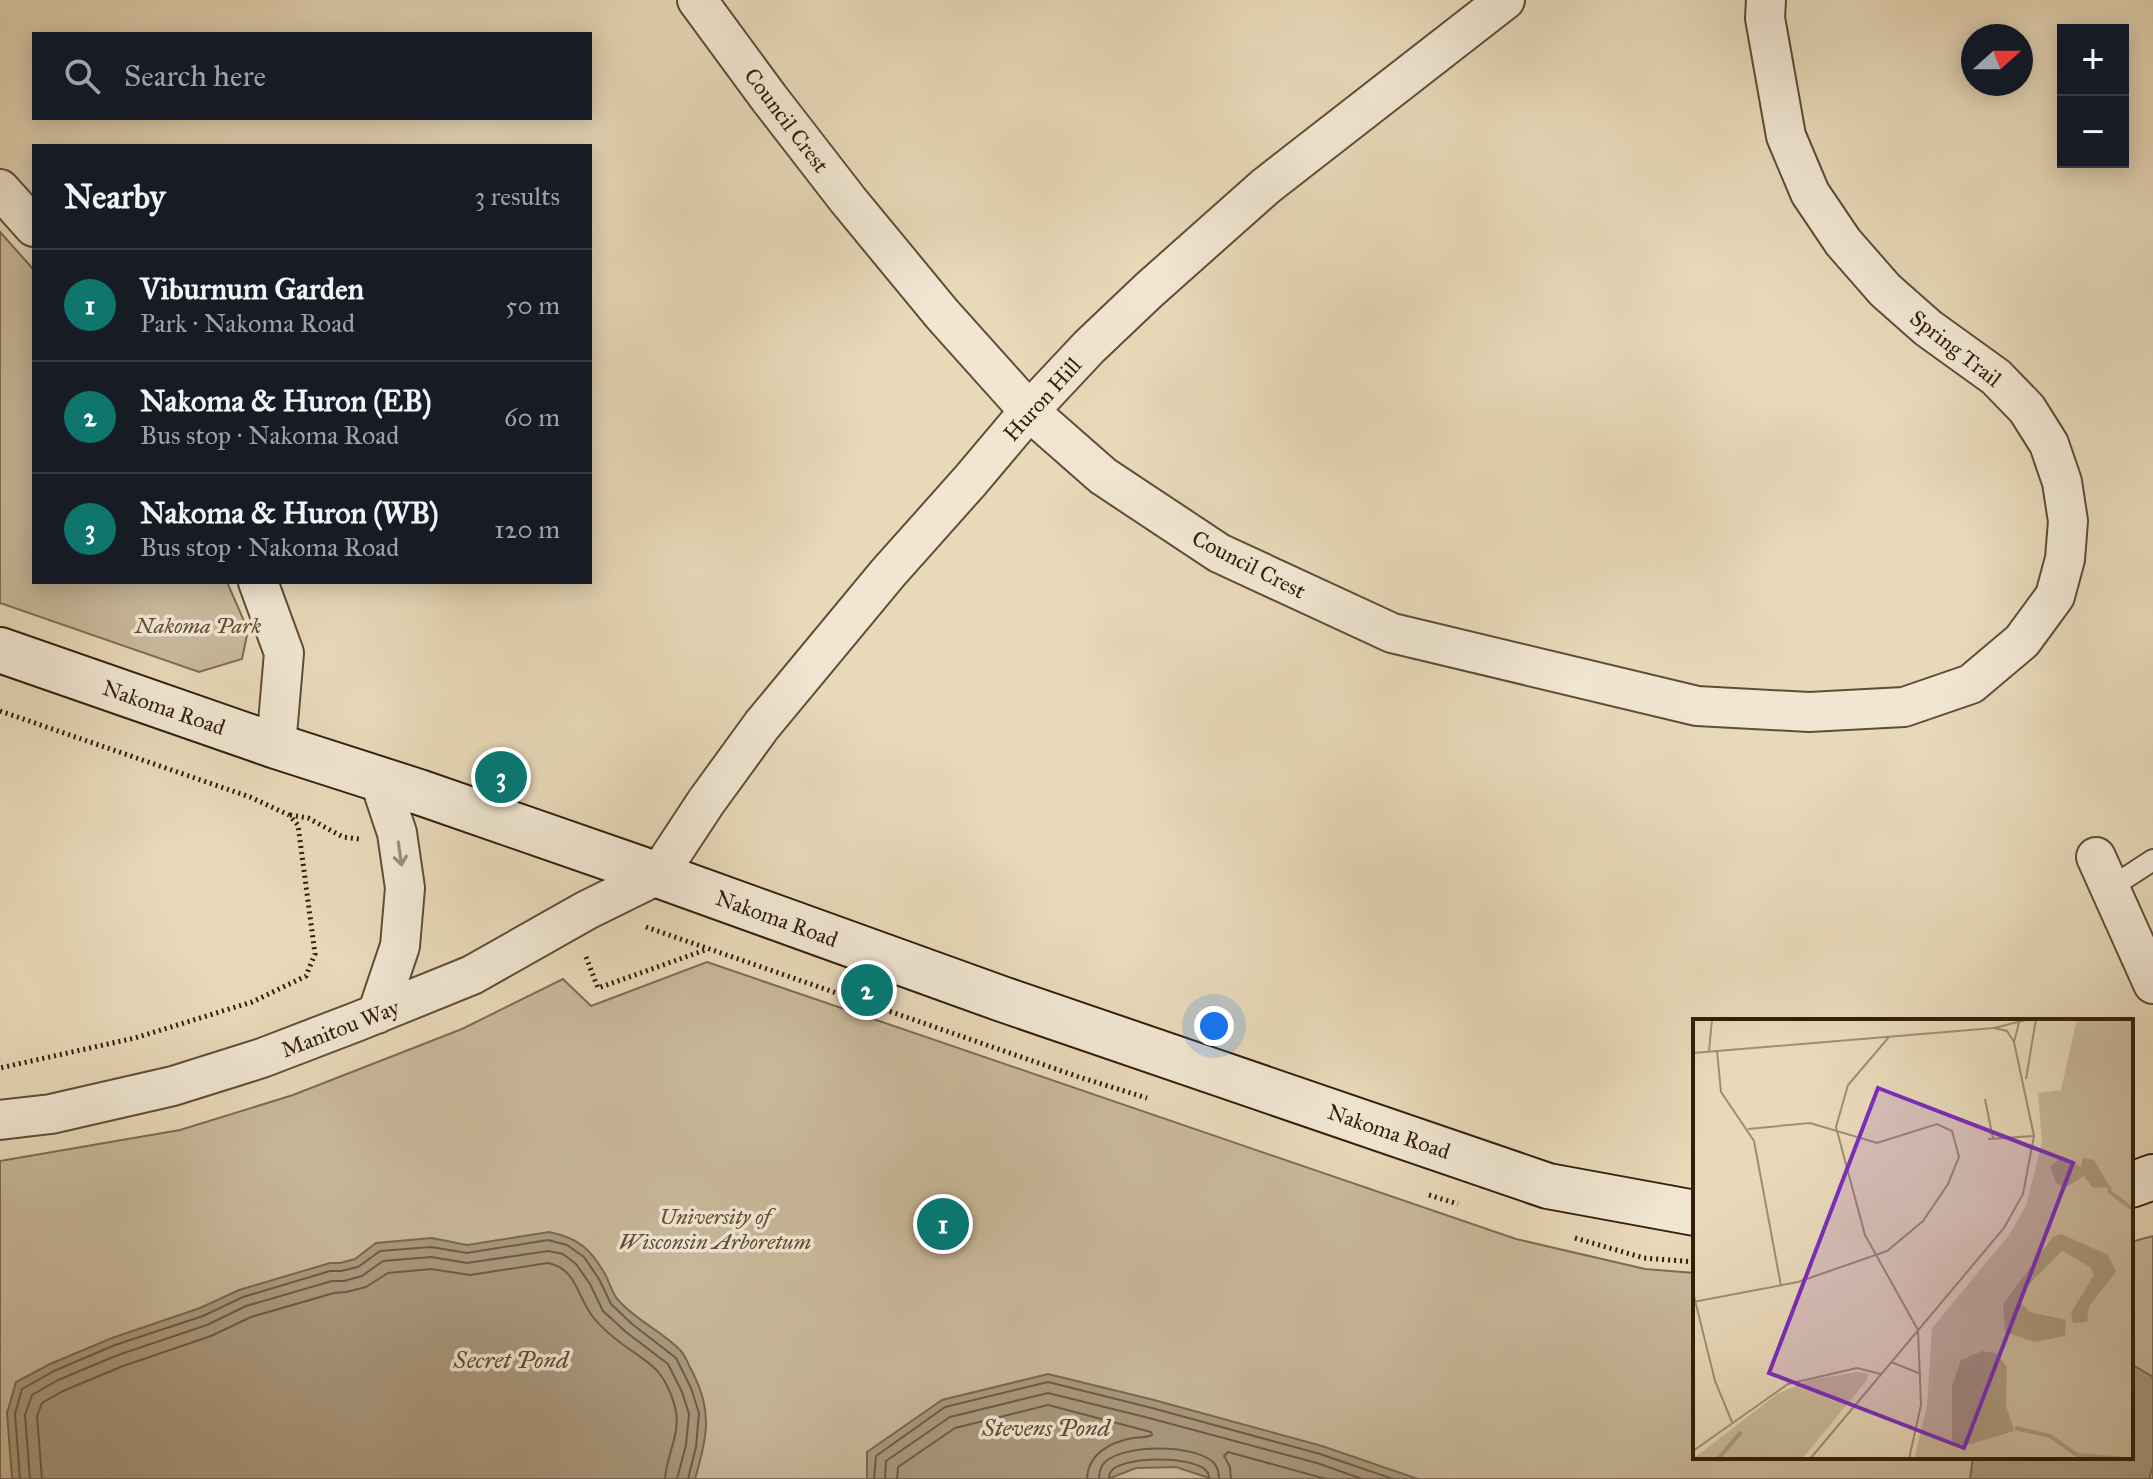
<!DOCTYPE html>
<html lang="en">
<head>
<meta charset="utf-8">
<style>
  :root { --surface:#171b24; --page:#20242c; --text:#f1f3f6; --muted:#9ea1a6; --line:#363941; --accent:#0f766e }
  body { margin:0; font-family:"IM FELL Great Primer",serif; background:var(--page); color:var(--text) }
  .controls { position:absolute; right:24px; top:24px; display:grid; overflow:hidden; border-radius:0px; box-shadow:0 4px 20px #0003 }
  .controls button { width:72px; height:72px; display:grid; place-items:center; padding:0; border:0; border-bottom:2px solid var(--line); background:var(--surface); color:var(--text); font:40px sans-serif }
  .compass { position:absolute; left:1961px; top:24px; width:72px; height:72px; border-radius:50%; background:var(--surface); box-shadow:0 4px 20px #0003; rotate:69deg }
  .you { position:absolute; left:1214px; top:1026px; width:28px; height:28px; margin:-20px; border:6px solid #fff; border-radius:50%; background:#1a73e8; box-shadow:0 0 0 12px #1a73e833 }
  .badge { display:grid; place-items:center; width:52px; height:52px; border-radius:50%; background:var(--accent); color:#fff; font-size:26px; font-weight:700 }
  .pin { position:absolute; translate:-50% -50%; border:4px solid #fff; box-shadow:0 2px 8px #0006 }
  .list { margin:0; padding:0; list-style:none }
  h2 { display:flex; justify-content:space-between; align-items:center; height:104px; margin:0; padding:0 32px; font-size:34px }
  h2 small { font-size:26px; font-weight:400; color:var(--muted) }
  .list li { display:grid; grid-template-columns:52px 1fr auto; gap:24px; align-items:center; box-sizing:border-box; height:112px; padding:0 32px; border-top:2px solid var(--line) }
  .list b { display:block; font-size:30px; white-space:nowrap }
  .list p { margin:0; font-size:26px; white-space:nowrap; color:var(--muted) }
  .list em { font-size:26px; font-style:normal; color:var(--muted) }
  .icon { flex:none; width:44px; height:44px; fill:none; stroke:currentColor; stroke-width:2; stroke-linecap:round; stroke-linejoin:round }
  .map { position:relative; flex:none; width:2153px; height:1479px; overflow:hidden }
  .search { position:absolute; background:var(--surface); box-shadow:0 4px 20px #0003; left:32px; top:32px; width:560px; height:88px; display:flex; align-items:center; gap:20px; box-sizing:border-box; padding:0 28px; border-radius:0px; color:var(--muted); font-size:30px }
  .panel { position:absolute; background:var(--surface); box-shadow:0 4px 20px #0003; left:32px; top:144px; width:560px; height:440px; border-radius:0px }
  .map>svg:first-child { display:block }
  .green { fill:#c9b99b; stroke:#7e6c52; stroke-width:2 }
  .water { fill:#aa997e; stroke:#7a6850; stroke-width:2 }
  .lines { fill:none; stroke-linecap:round; stroke-linejoin:round }
  .shore { stroke:#6e5c44; stroke-width:2 }
  .service-casing { stroke:#604d36; stroke-width:24 }
  .minor-casing { stroke:#604d36; stroke-width:42 }
  .secondary-casing { stroke:#331e0a; stroke-width:48 }
  .path { stroke:#331e0a; stroke-width:5; stroke-dasharray:2 4; stroke-linecap:butt }
  .service { stroke:#f0e6d2; stroke-width:20 }
  .minor { stroke:#f0e6d2; stroke-width:38 }
  .secondary { stroke:#f0e6d2; stroke-width:44 }
  .oneway { stroke:#9b8c78 }
  .labels { text-anchor:middle; stroke-width:7; stroke-linejoin:round; paint-order:stroke }
  .street-label { font-size:22px; fill:#331e0a; stroke:#f0e6d2 }
  .park-label { font-size:22px; font-style:italic; fill:#604c36; stroke:#f0e6d2 }
  .water-label { font-size:24px; font-style:italic; fill:#5d4933; stroke:#f0e6d2 }
  .inset-river { fill:none; stroke:#aa997e; stroke-width:4 }
  .inset-road { fill:none; stroke:#a08e73; stroke-width:2 }
  .view { fill:#7b2cbf; fill-opacity:0.15; stroke:#7b2cbf; stroke-width:4 }
  .inset-edge { fill:none; stroke:#331e0a; stroke-width:4 }
</style>
</head>
<body>
<div class="map">
<svg width="2153" height="1479" viewBox="0 0 2153 1479">
  <rect width="100%" height="100%" fill="#e8d9b9"/>
  <filter id="stains"><feTurbulence type="fractalNoise" baseFrequency=".0025" numOctaves="4"/><feColorMatrix values="0 0 0 0 .2 0 0 0 0 .09 0 0 0 0 .02 0 0 0 .5 -.17"/></filter>
  <radialGradient id="worn" r=".72"><stop offset=".6" stop-color="#630" stop-opacity="0"/><stop offset="1" stop-color="#630" stop-opacity=".3"/></radialGradient>
  <path class="green" d="M0,232L34,270V582H227L248,630L242,659L199,672L0,603Z
    M707,962L1516,1239L1645,1269L1695,1273V1457H2131V1242L2153,1236V1479H0V1161L180,1130L293,1095L462,1029L563,979L591,1006Z"/>
  <path class="water" d="M549,1232C578,1238 590,1248 605,1274C610,1283 612,1294 619,1301C637,1321 663,1332 681,1351C686,1357 689,1366 693,1373C713,1412 707,1438 695,1479H14L12,1477L7,1413L16,1382L50,1364L112,1338L200,1308L239,1290L330,1263H340L355,1259L376,1243L432,1238L467,1245Z
    M2131,1364L2153,1377V1466L2149,1479H1970L1973,1457H2131Z
    M1048,1374L1154,1400L1322,1446L1418,1479H1212L1176,1467L1136,1468L1108,1479H867V1452L942,1400Z"/>
  <g class="lines">
    <path class="shore" d="M20,1479L15,1414L22,1389L54,1371L115,1345L203,1316L243,1297L330,1271H341L358,1267L380,1251L431,1247L467,1253L548,1240L567,1245L584,1257L599,1279L611,1304L632,1324L676,1358L691,1388L699,1413L696,1447L688,1479
      M30,1479L25,1415L32,1395L58,1380L118,1355L207,1325L246,1306L332,1281H344L362,1276L383,1261L431,1257L467,1263L548,1251L563,1254L576,1264L590,1284L603,1311L626,1332L668,1364L682,1392L689,1414L686,1445L677,1479
      M42,1479L37,1416L42,1403L63,1391L123,1366L211,1336L251,1317L334,1293L346,1292L366,1287L388,1273L431,1269L470,1275L548,1263C577,1269 577,1297 593,1317C604,1331 620,1343 635,1353C643,1359 653,1365 659,1373C667,1383 674,1400 676,1412C680,1435 666,1457 665,1479
      M874,1479L876,1456L945,1407L1048,1382L1152,1408L1320,1454L1393,1479
      M885,1479L886,1461L950,1417L1048,1393L1149,1418L1317,1463L1362,1479
      M897,1479L898,1467L955,1428L1048,1405L1151,1432L1152,1435C1145,1438 1140,1437 1133,1438C1110,1442 1088,1454 1087,1479
      M1099,1479C1099,1472 1100,1467 1105,1462C1125,1444 1193,1444 1213,1462C1218,1467 1219,1472 1219,1479
      M1109,1479C1109,1477 1109,1475 1110,1473C1118,1455 1199,1455 1208,1473C1209,1475 1209,1477 1209,1479
      M1231,1479L1230,1467L1224,1456L1228,1452L1326,1479"/>
    <g class="service-casing">
      <path id="service" d="M2110,888L2153,860"/>
    </g>
    <g class="minor-casing">
      <path id="minor" d="M697,0L769,98L848,200L942,314L1029,411L1103,476L1219,553L1392,633L1697,706L1809,712L1904,707L1971,684L2022,641L2055,596L2065,559L2068,521L2062,482L2049,444L2027,409L1996,377L1928,328L1885,290L1843,242L1810,193L1786,136L1765,18L1766,0
        M0,189L34,227
        M258,582L284,653L276,746
        M2096,857L2153,984
        M377,1014L400,946L405,888L397,833L379,779
        M0,1120L51,1114L173,1086L262,1058L356,1022L472,975L587,910L658,875L706,802L762,725L888,573L970,481L1029,411L1089,347L1149,290L1266,186L1505,0"/>
    </g>
    <g class="secondary-casing">
      <path id="secondary" d="M0,650L276,746L419,792L658,875L1002,999L1548,1186L1695,1213
        M2131,1185L2153,1177"/>
    </g>
    <path class="path" d="M0,711L250,797L289,815L298,825L315,954L306,976L252,1002L135,1038L0,1068
      M290,815L308,818L343,837L359,839
      M646,927L1079,1077L1147,1098
      M586,957L598,988L708,949
      M1429,1195L1458,1204
      M1575,1238L1644,1258L1695,1262"/>
    <use href="#service" class="service"/>
    <use href="#minor" class="minor"/>
    <use href="#secondary" class="secondary"/>
  </g>
  <defs><path id="oneway-shaft" d="M-6 0H5M1.5-3L5.5 0L1.5 3" fill="none" stroke-width="1.6" stroke-linecap="round" stroke-linejoin="round" transform="scale(2)"/></defs>
  <use class="oneway" href="#oneway-shaft" transform="translate(400 854) rotate(82)"/>
  <g class="labels">
    <g class="street-label">
      <text transform="translate(787 120) rotate(53)" y="8">Council Crest</text>
      <text transform="translate(1956 348) rotate(38)" y="8">Spring Trail</text>
      <text transform="translate(1042 399) rotate(-48)" y="8">Huron Hill</text>
      <text transform="translate(1249 564) rotate(27)" y="8">Council Crest</text>
      <text transform="translate(164 707) rotate(19)" y="8">Nakoma Road</text>
      <text transform="translate(777 918) rotate(20)" y="8">Nakoma Road</text>
      <text transform="translate(340 1028) rotate(-21)" y="8">Manitou Way</text>
      <text transform="translate(1389 1131) rotate(19)" y="8">Nakoma Road</text>
    </g>
    <g class="park-label">
      <text x="198" y="633">Nakoma Park</text>
      <text x="715" y="1224">University of<tspan x="715" dy="25">Wisconsin Arboretum</tspan></text>
    </g>
    <g class="water-label">
      <text x="511" y="1368">Secret Pond</text>
      <text x="1046" y="1436">Stevens Pond</text>
    </g>
  </g>
  <g transform="translate(1693 1019)">
    <rect width="440" height="440" fill="#e8d9b9"/>
    <path d="M384,0H440V440H221L234,387L239,309L316,216L333,187L349,123L345,74L368,71ZM165,353L175,355L174,361L109,440H0L84,375L117,361Z" fill="#c9b99b"/>
    <path d="M369,137L388,148L390,139L401,141L417,168L400,169L391,157L372,169L363,164L357,148ZM368,215L415,236L423,253L396,287L394,303L380,304L378,294L401,256L397,248L369,232L329,272L327,283L337,293L373,301L372,317L342,323L312,313L310,285L360,218ZM289,332L303,334L314,348L313,386L321,412L271,427L259,422V367L268,341Z" fill="#aa997e"/>
    <path class="inset-river" d="M416,167L417,173L440,190M322,409L357,417L384,436L433,440M25,440L48,413"/>
    <path class="inset-road" d="M301,9L314,12L321,23M196,18L155,66L143,108L172,216L225,311L228,386L216,440M24,32L28,73L61,122L88,267M16,33L19,0M0,34L301,9L337,0M333,60L343,0M292,80L300,120M295,120L341,117M0,273L22,362L39,403M0,283L105,263L194,232L230,202L255,165L266,138L259,112L244,105L184,124L117,104L55,110M198,343L228,355M0,432L95,365L164,349L188,355M117,440L311,209L330,175L341,117L321,23L327,0"/>
    <path class="view" d="M185,69L380,144L271,429L76,354Z"/>
    <rect width="440" height="440" class="inset-edge"/>
  </g>
  <rect width="100%" height="100%" filter="url(#stains)"/>
  <rect width="100%" height="100%" fill="url(#worn)"/>
</svg>
<div class="controls">
<button>+</button>
<button>−</button>
</div>
<svg class="compass" viewBox="-18 -18 36 36"><path d="M0-13l5 13h-10z" fill="#e53935"/><path d="M0 13l5-13h-10z" fill="#9ea1a6"/></svg>
<div class="you"></div>
<div class="pin badge" style="left:943px;top:1224px">1</div>
<div class="pin badge" style="left:867px;top:990px">2</div>
<div class="pin badge" style="left:501px;top:777px">3</div>
<div class="search"><svg class="icon" aria-label="search" viewBox="0 0 24 24"><circle cx="10" cy="10" r="6"/><path d="M15 15l6 6"/></svg>Search here</div>
<section class="panel">
<h2>Nearby<small>3 results</small></h2>
<ul class="list">
<li><span class="badge">1</span><div><b>Viburnum Garden</b><p>Park · Nakoma Road</p></div><em>50 m</em></li>
<li><span class="badge">2</span><div><b>Nakoma &amp; Huron (EB)</b><p>Bus stop · Nakoma Road</p></div><em>60 m</em></li>
<li><span class="badge">3</span><div><b>Nakoma &amp; Huron (WB)</b><p>Bus stop · Nakoma Road</p></div><em>120 m</em></li>
</ul>
</section>
</div>
</body>
</html>
